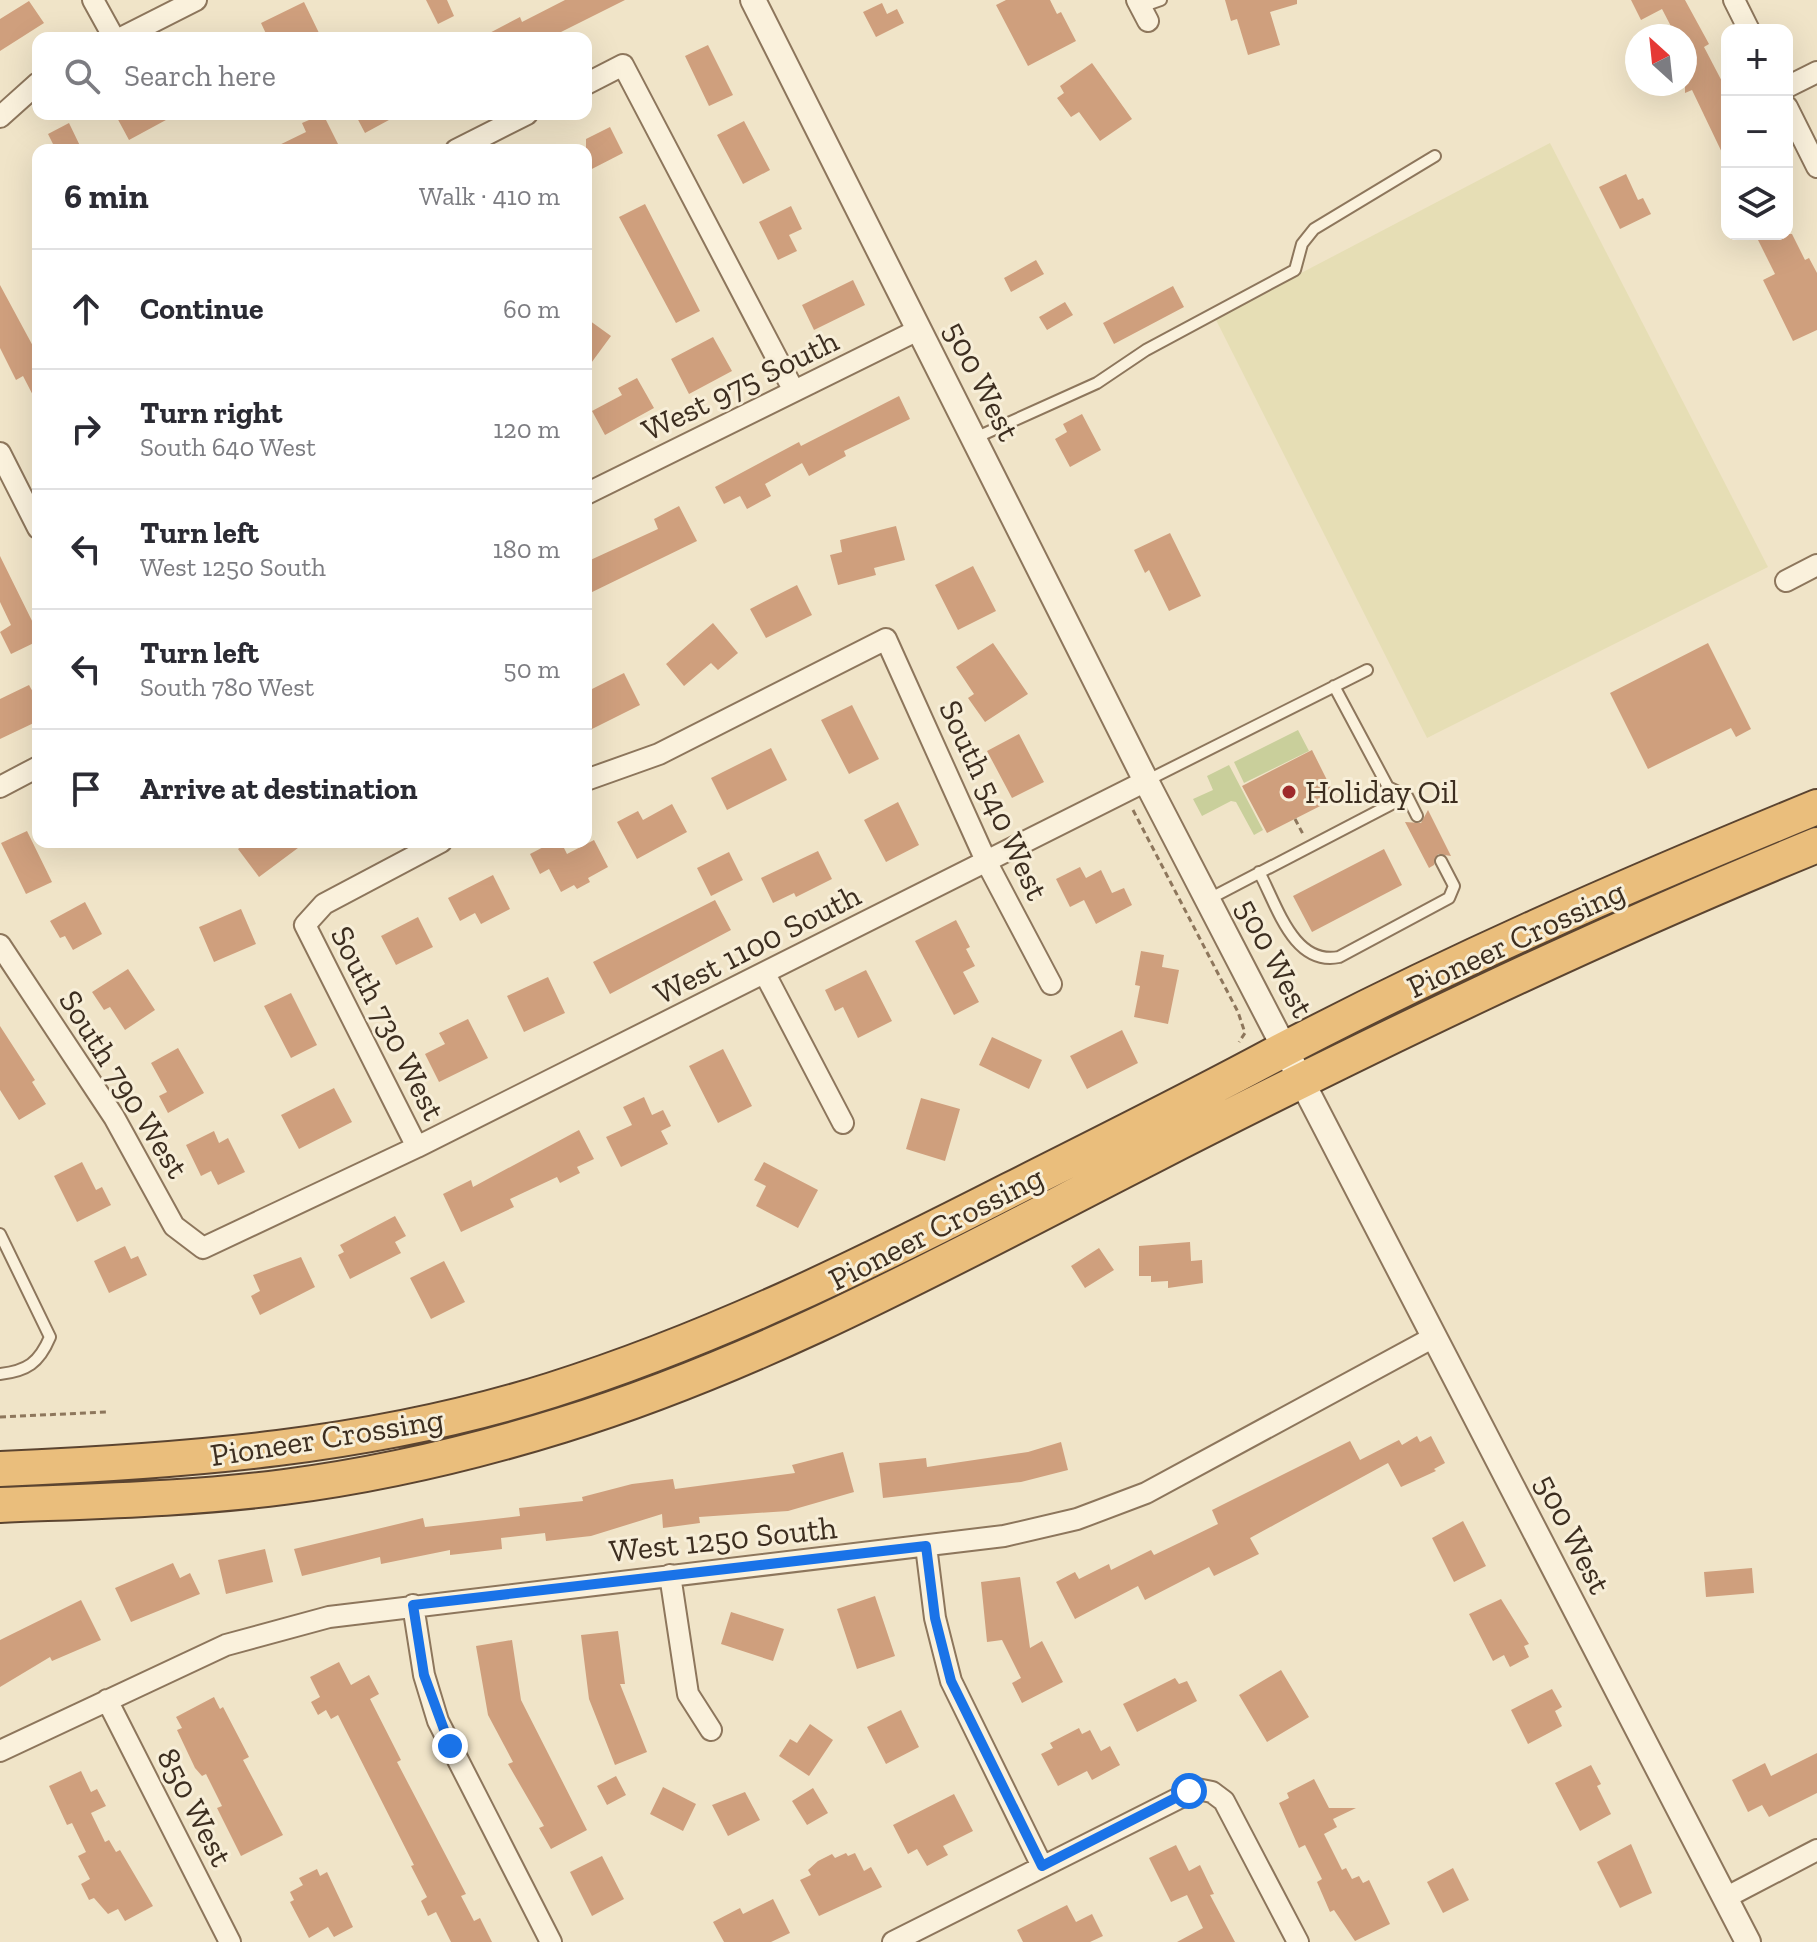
<!DOCTYPE html>
<html lang="en">
<head>
<meta charset="utf-8">
<style>
  :root { --surface:#fff; --page:#f2f2f3; --text:#2b2b33; --muted:#7c7c81; --line:#e1e1e2 }
  body { margin:0; font-family:"Zilla Slab",serif; background:var(--page); color:var(--text) }
  .controls { position:absolute; right:24px; top:24px; display:grid; overflow:hidden; border-radius:16px; box-shadow:0 8px 32px #0002 }
  .controls button { width:72px; height:72px; display:grid; place-items:center; padding:0; border:0; border-bottom:2px solid var(--line); background:var(--surface); color:var(--text); font:40px sans-serif }
  .compass { position:absolute; left:1625px; top:24px; width:72px; height:72px; border-radius:50%; background:var(--surface); box-shadow:0 8px 32px #0002; rotate:333deg }
  .stop { position:absolute; width:24px; height:24px; margin:-18px; border:6px solid #1a73e8; border-radius:50%; background:#fff }
  .stop.end { background:#1a73e8; border-color:#fff; box-shadow:0 2px 8px #0008 }
  .list { margin:0; padding:0; list-style:none }
  h2 { display:flex; justify-content:space-between; align-items:center; height:104px; margin:0; padding:0 32px; font-size:34px }
  h2 small { font-size:26px; font-weight:400; color:var(--muted) }
  .list li { display:grid; grid-template-columns:52px 1fr auto; gap:24px; align-items:center; box-sizing:border-box; height:120px; padding:0 32px; border-top:2px solid var(--line) }
  .list b { display:block; font-size:30px; white-space:nowrap }
  .list p { margin:0; font-size:26px; white-space:nowrap; color:var(--muted) }
  .list em { font-size:26px; font-style:normal; color:var(--muted) }
  .icon { flex:none; width:44px; height:44px; fill:none; stroke:currentColor; stroke-width:2; stroke-linecap:round; stroke-linejoin:round }
  .map { position:relative; flex:none; width:1817px; height:1942px; overflow:hidden }
  .search { position:absolute; background:var(--surface); box-shadow:0 8px 32px #0002; left:32px; top:32px; width:560px; height:88px; display:flex; align-items:center; gap:20px; box-sizing:border-box; padding:0 28px; border-radius:16px; color:var(--muted); font-size:30px }
  .panel { position:absolute; background:var(--surface); box-shadow:0 8px 32px #0002; left:32px; top:144px; width:560px; height:704px; border-radius:16px }
  .map>svg:first-child { display:block }
  .farmland { fill:#e6deb5 }
  .green { fill:#c9cf9b }
  .building { fill:#cf9f7d }
  .lines { fill:none; stroke-linecap:round; stroke-linejoin:round }
  .service-casing { stroke:#8d765c; stroke-width:14 }
  .minor-casing { stroke:#8d765c; stroke-width:24 }
  .tertiary-casing { stroke:#8d765c; stroke-width:28 }
  .trunk-casing { stroke:#5b4430; stroke-width:38 }
  .path { stroke:#8d765c; stroke-width:3; stroke-dasharray:6 4; stroke-linecap:butt }
  .service { stroke:#faf1dc; stroke-width:10 }
  .minor { stroke:#faf1dc; stroke-width:20 }
  .tertiary { stroke:#faf1dc; stroke-width:24 }
  .trunk { stroke:#eabe7c; stroke-width:34 }
  .route { stroke:#1a73e8; stroke-width:10 }
  .poi-dot { fill:#9e2a2b; stroke:#f7eed8; stroke-width:3 }
  .labels { text-anchor:middle; stroke-width:6; stroke-linejoin:round; paint-order:stroke }
  .street-label { font-size:32px; fill:#3d2e20; stroke:#f7eed8 }
  .poi-label { font-size:32px; fill:#3d2e20; stroke:#f7eed8; text-anchor:start }
</style>
</head>
<body>
<div class="map">
<svg width="1817" height="1942" viewBox="0 0 1817 1942">
  <rect width="100%" height="100%" fill="#f0e4c8"/>
  <path class="farmland" d="M1550,143L1768,567L1427,738L1215,318Z"/>
  <path class="green" d="M1298,730L1309,751L1244,783L1234,762Z
    M1229,765L1263,830L1254,835L1236,802L1231,801L1202,816L1193,799L1213,790L1207,776Z"/>
  <path class="building" d="M426,0H447L454,16L438,24Z
    M565,0H625L549,38H480L520,17L522,22Z
    M1006,0H1050L1057,14L1061,12L1076,41L1028,66L996,5Z
    M1225,0H1297V4L1270,12L1280,45L1248,55L1237,19L1231,21Z
    M1631,0H1685L1709,44L1704,47L1727,91V163L1692,90L1685,93V36H1676L1662,9L1641,20Z
    M29,1L44,23L0,51V19Z
    M304,2L319,33L309,38H268L261,23Z
    M882,3L887,14L897,9L904,23L876,37L863,12Z
    M708,45L733,95L709,106L685,56Z
    M1092,63L1132,119L1100,141L1079,112L1071,117L1057,98L1064,93L1060,86Z
    M115,114H177L129,140Z
    M323,114L341,150H269L306,132L302,123Z
    M355,114H400L365,133Z
    M744,121L770,170L743,184L717,135Z
    M69,123L82,150H56L48,134Z
    M610,127L623,153L586,172V139Z
    M1626,174L1638,200L1643,198L1651,214L1620,229L1599,187Z
    M645,204L700,311L676,323L619,217Z
    M791,206L802,229L789,235L797,251L778,260L759,222Z
    M1755,234H1792L1805,260L1809,258L1817,273V330L1793,341L1763,280L1775,274Z
    M1036,260L1044,274L1011,292L1004,278Z
    M853,280L865,305L814,330L802,305Z
    M0,285L34,348L38,346V405L23,376L16,380L0,348Z
    M1173,286L1184,307L1114,344L1103,323Z
    M1065,302L1073,315L1047,330L1039,317Z
    M586,318L611,336L586,370Z
    M713,337L732,371L689,394L671,359Z
    M637,378L654,408L605,435L592,411L622,395L618,388Z
    M899,396L910,419L844,451L846,456L809,476L802,463L765,484L771,496L747,509L740,496L724,504L715,487L799,442L801,446Z
    M1082,414L1101,450L1070,467L1055,439L1067,432L1063,424Z
    M679,506L697,541L586,595V562L658,529L654,519Z
    M896,526L905,560L874,568L876,575L838,585L830,555L842,552L840,540Z
    M1170,533L1201,596L1169,611L1149,570L1145,573L1134,550Z
    M0,556L38,633V641L11,654L0,632L11,625L0,602Z
    M973,566L996,611L958,630L935,585Z
    M797,585L812,615L766,638L750,609Z
    M713,623L738,653L718,670L711,663L684,686L666,664Z
    M993,643L1028,694L985,722L968,698L974,694L956,667Z
    M1708,643L1751,729L1736,737L1731,728L1648,769L1610,693Z
    M624,673L640,705L586,732V692Z
    M29,685L34,694L38,692V721L0,739V699Z
    M852,705L879,759L849,774L821,720Z
    M1019,734L1044,782L1012,798L987,751Z
    M771,748L787,780L727,810L711,778Z
    M1312,750L1336,798L1267,833L1242,786Z
    M898,802L919,845L886,862L864,820Z
    M672,804L687,832L637,859L617,822L638,811L643,820Z
    M1428,810L1451,856L1438,854L1434,865L1429,868L1405,822L1421,823Z
    M27,831L52,882L26,894L1,843Z
    M594,840L608,867L588,878L590,882L577,889L574,885L561,892L549,869L540,874L530,854L553,842H561L567,854Z
    M247,842H306L259,877L238,849Z
    M1384,849L1402,885L1312,932L1293,896Z
    M818,851L832,879L796,897L794,893L773,903L761,878Z
    M729,852L743,880L711,896L697,868Z
    M1080,867L1086,878L1101,870L1112,893L1124,888L1132,905L1096,924L1084,900L1070,907L1056,879Z
    M493,875L510,909L481,924L475,913L460,921L448,898Z
    M715,900L731,930L610,994L593,962Z
    M85,902L102,934L73,950L65,936L60,938L50,921Z
    M241,909L256,944L214,962L199,927Z
    M418,917L433,947L396,965L381,936Z
    M956,920L970,947L966,949L975,966L963,972L979,1002L954,1015L915,941Z
    M1141,951L1164,955L1162,967L1179,970L1168,1024L1134,1017L1140,986L1135,985Z
    M128,969L155,1010L125,1030L110,1007L104,1010L92,992Z
    M866,970L892,1021L858,1038L843,1007L835,1011L825,990Z
    M548,977L565,1013L524,1032L507,996Z
    M291,993L317,1045L291,1058L264,1006Z
    M468,1019L488,1058L439,1082L425,1054L445,1044L439,1033Z
    M0,1026L35,1080L32,1082L46,1104L19,1120L0,1090Z
    M1122,1030L1138,1063L1087,1089L1070,1056Z
    M992,1037L1042,1060L1029,1089L979,1065Z
    M178,1048L204,1093L168,1113L159,1096L167,1092L151,1063Z
    M723,1049L752,1106L718,1123L689,1066Z
    M334,1088L352,1122L299,1149L281,1115Z
    M644,1097L652,1115L663,1110L671,1126L661,1131L668,1144L621,1167L606,1137L632,1125L623,1107Z
    M921,1098L960,1109L945,1161L906,1149Z
    M579,1130L594,1159L577,1167L580,1173L560,1183L557,1177L510,1199L514,1207L461,1232L443,1194L471,1180L473,1187Z
    M214,1131L219,1143L228,1138L245,1172L218,1185L211,1171L201,1176L186,1145Z
    M82,1162L96,1190L102,1187L111,1205L77,1222L54,1176Z
    M764,1162L818,1190L798,1228L756,1206L766,1186L754,1180Z
    M395,1216L406,1236L395,1242L401,1253L350,1279L338,1255L344,1252L340,1245Z
    M1190,1242L1191,1261L1202,1260L1203,1283L1168,1288V1281L1151,1282V1276H1139V1246Z
    M125,1246L131,1259L138,1256L147,1275L109,1293L94,1261Z
    M1099,1248L1114,1270L1085,1288L1071,1266Z
    M301,1257L315,1287L260,1315L251,1296L260,1291L253,1275Z
    M444,1261L465,1302L431,1319L410,1278Z
    M1417,1436L1420,1442L1431,1436L1445,1463L1434,1469L1436,1471L1401,1487L1388,1463L1250,1538L1259,1554L1214,1576L1209,1567L1145,1600L1138,1586L1075,1619L1056,1582L1075,1572L1079,1579L1109,1564L1111,1570L1151,1550L1154,1555L1179,1543L1218,1524L1212,1510L1350,1441L1360,1460L1399,1440L1402,1445Z
    M1061,1442L1068,1470L1021,1482L883,1498L879,1463L926,1458L927,1467L1028,1452Z
    M843,1452L854,1492L788,1511L699,1517L700,1523L663,1528L662,1514L591,1536L546,1541L545,1533L501,1538L502,1549L450,1555V1550L381,1564L380,1557L302,1576L294,1549L423,1518L425,1527L520,1516L519,1508L583,1501L582,1497L632,1484L673,1479L675,1489L795,1473L792,1465Z
    M1463,1521L1486,1566L1454,1582L1432,1538Z
    M265,1549L273,1582L226,1594L218,1560Z
    M173,1563L180,1578L190,1573L200,1594L131,1622L115,1588Z
    M1752,1568L1754,1593L1706,1597L1704,1572Z
    M1020,1577L1030,1648L1042,1641L1063,1682L1022,1703L1012,1683L1021,1678L1002,1640L987,1642L981,1582Z
    M875,1596L895,1656L857,1669L837,1609Z
    M1501,1599L1529,1644L1524,1646L1529,1657L1510,1667L1504,1655L1493,1661L1469,1614Z
    M81,1600L101,1640L52,1661L50,1657L0,1687V1640Z
    M731,1612L784,1629L773,1661L721,1644Z
    M618,1631L625,1684H620L647,1752L615,1765L589,1699L581,1635Z
    M512,1640L521,1700L587,1830L551,1849L539,1828L544,1826L508,1764L513,1762L488,1715L476,1646Z
    M339,1662L351,1685L369,1675L379,1694L370,1699L401,1760L397,1762L466,1894L461,1896L474,1921L480,1918L492,1942H451L436,1912L428,1916L421,1901L427,1897L411,1866L414,1865L338,1715L331,1719L326,1710L318,1715L311,1702L320,1697L310,1677Z
    M1281,1670L1309,1717L1267,1742L1239,1695Z
    M1175,1678L1179,1684L1187,1681L1197,1701L1137,1732L1123,1704Z
    M1552,1689L1562,1707L1555,1711L1562,1726L1528,1744L1511,1710Z
    M214,1697L220,1709L223,1707L249,1757L243,1760L283,1835L241,1856L217,1808L222,1806L206,1774L202,1776L195,1768L177,1730L182,1728L176,1717Z
    M901,1710L919,1747L886,1764L867,1727Z
    M810,1724L833,1740L809,1776L779,1756L790,1739L797,1743Z
    M1079,1728L1082,1734L1090,1730L1101,1751L1110,1746L1120,1765L1092,1780L1087,1771L1058,1786L1041,1754L1053,1748L1050,1743Z
    M1817,1753V1793L1769,1817L1762,1805L1748,1812L1732,1780L1765,1763L1771,1776Z
    M1591,1765L1601,1784L1597,1786L1611,1814L1580,1831L1555,1783Z
    M81,1771L91,1792L97,1789L106,1806L91,1813L105,1842L109,1840L116,1852L120,1850L153,1906L125,1921L118,1909L108,1914L94,1898L89,1900L81,1884L90,1879L78,1856L86,1852L72,1823L67,1825L49,1786Z
    M616,1776L626,1795L607,1805L597,1786Z
    M1314,1779L1329,1808H1356L1333,1819L1337,1827L1324,1834L1342,1870L1346,1868L1352,1879L1359,1876L1363,1883L1369,1880L1390,1924L1355,1941L1334,1910L1330,1912L1317,1882L1322,1879L1305,1845L1299,1848L1279,1803L1289,1798L1287,1793Z
    M663,1787L696,1804L683,1831L650,1814Z
    M813,1788L828,1813L807,1825L792,1801Z
    M745,1792L760,1820L728,1836L712,1805Z
    M954,1794L973,1831L943,1846L948,1855L927,1866L917,1849L908,1854L893,1825Z
    M1631,1844L1652,1893L1620,1908L1597,1862Z
    M1176,1845L1189,1871L1200,1865L1214,1894L1210,1895L1235,1942H1177L1203,1928L1187,1895L1171,1902L1149,1858Z
    M846,1853L848,1856L855,1853L864,1871L871,1867L882,1887L819,1916L800,1880L811,1875L808,1870L818,1861L832,1854L835,1858Z
    M602,1856L624,1899L592,1916L570,1872Z
    M1453,1868L1469,1900L1443,1913L1427,1882Z
    M317,1869L320,1876L327,1872L353,1927L334,1937L328,1927L309,1938L290,1902L294,1900L290,1892L303,1885L299,1878Z
    M773,1899L790,1933L771,1942H724L713,1922L740,1908L743,1914Z
    M1067,1905L1076,1922L1092,1914L1103,1936L1090,1942H1023L1017,1930Z"/>
  <g class="lines">
    <g class="service-casing">
      <path id="service" d="M1141,7L1161,0
        M975,438L1097,383L1146,350L1295,270L1302,244L1314,229L1435,156
        M1146,781L1367,670
        M1407,796L1417,816
        M1259,872C1277,905 1293,966 1339,957L1449,898L1454,886L1441,861
        M1209,899L1407,796L1388,787L1334,686
        M0,1234L50,1337C39,1363 27,1371 0,1374"/>
    </g>
    <g class="minor-casing">
      <path id="minor" d="M93,0L114,38
        M1137,0L1148,21
        M1734,0L1749,30
        M121,38L196,0
        M586,84L623,65L794,391
        M1787,87L1817,72
        M1787,107L1817,167
        M0,117L38,83
        M456,150L527,114
        M0,453L38,528
        M586,494L920,329
        M1786,581L1817,565
        M586,780L659,754L886,639L987,863L1051,984
        M0,787L38,767
        M0,945L114,1117L174,1226L203,1248L417,1147L1146,781
        M765,974L843,1123
        M417,1147L305,925L324,904L441,842
        M926,1546L935,1618L951,1681L1042,1866
        M670,1575L688,1694L711,1730
        M413,1605L424,1675L438,1721L551,1942
        M107,1700L230,1942
        M0,1751L226,1645L329,1617L1004,1536L1077,1519L1146,1493L1434,1337
        M1725,1898L1817,1850
        M893,1942L1197,1789L1212,1792L1224,1801L1298,1942"/>
    </g>
    <g class="tertiary-casing">
      <path id="tertiary" d="M753,0L1146,781L1748,1942"/>
    </g>
    <g class="trunk-casing">
      <path id="trunk" d="M0,1469C187,1461 372,1447 552,1390C713,1339 861,1266 1010,1190C1095,1147 1180,1105 1264,1060C1443,965 1629,884 1817,807
        M0,1505C95,1501 190,1499 284,1487C377,1475 472,1453 562,1425C769,1361 958,1255 1150,1157C1369,1045 1590,938 1817,845"/>
    </g>
    <path class="path" d="M1133,810L1238,1012L1245,1033L1239,1042
      M1295,819L1304,836
      M0,1417L106,1412"/>
    <use href="#service" class="service"/>
    <use href="#minor" class="minor"/>
    <use href="#tertiary" class="tertiary"/>
    <use href="#trunk" class="trunk"/>
  </g>
  <g class="lines">
    <path class="route" d="M450,1746L424,1675L413,1605L926,1546L935,1618L951,1681L1042,1866L1189,1791"/>
  </g>
  <circle class="poi-dot" cx="1289" cy="792" r="8"/>
  <g class="labels">
    <g class="street-label">
      <text transform="translate(982 381) rotate(63)" y="11">500 West</text>
      <text transform="translate(740 385) rotate(-26)" y="11">West 975 South</text>
      <text transform="translate(994 800) rotate(65)" y="11">South 540 West</text>
      <text transform="translate(1516 939) rotate(-25)" y="11">Pioneer Crossing</text>
      <text transform="translate(757 944) rotate(-27)" y="11">West 1100 South</text>
      <text transform="translate(1275 958) rotate(62)" y="11">500 West</text>
      <text transform="translate(388 1023) rotate(63)" y="11">South 730 West</text>
      <text transform="translate(124 1084) rotate(58)" y="11">South 790 West</text>
      <text transform="translate(936 1228) rotate(-27)" y="11">Pioneer Crossing</text>
      <text transform="translate(327 1437) rotate(-9)" y="11">Pioneer Crossing</text>
      <text transform="translate(1573 1534) rotate(63)" y="11">500 West</text>
      <text transform="translate(723 1539) rotate(-6)" y="11">West 1250 South</text>
      <text transform="translate(195 1807) rotate(63)" y="11">850 West</text>
    </g>
    <g class="poi-label">
      <text x="1305" y="803">Holiday Oil</text>
    </g>
  </g>
</svg>
<div class="controls">
<button>+</button>
<button>−</button>
<button><svg class="icon" aria-label="layers" viewBox="0 0 24 24"><path d="M12 4l9 5-9 5-9-5zM3 14l9 5 9-5"/></svg></button>
</div>
<svg class="compass" viewBox="-18 -18 36 36"><path d="M0-13l5 13h-10z" fill="#e53935"/><path d="M0 13l5-13h-10z" fill="#7c7c81"/></svg>
<div class="stop" style="left:1189px;top:1791px"></div>
<div class="stop end" style="left:450px;top:1746px"></div>
<div class="search"><svg class="icon" aria-label="search" viewBox="0 0 24 24"><circle cx="10" cy="10" r="6"/><path d="M15 15l6 6"/></svg>Search here</div>
<section class="panel">
<h2>6 min<small>Walk · 410 m</small></h2>
<ul class="list">
<li><svg class="icon" aria-label="ahead" viewBox="0 0 24 24"><path d="M12 20V5M6 11l6-6 6 6"/></svg><div><b>Continue</b></div><em>60 m</em></li>
<li><svg class="icon" aria-label="right" viewBox="0 0 24 24"><path d="M7 20v-9h11M14 6l5 5-5 5"/></svg><div><b>Turn right</b><p>South 640 West</p></div><em>120 m</em></li>
<li><svg class="icon" aria-label="left" viewBox="0 0 24 24"><path d="M17 20v-9H6M10 6l-5 5 5 5"/></svg><div><b>Turn left</b><p>West 1250 South</p></div><em>180 m</em></li>
<li><svg class="icon" aria-label="left" viewBox="0 0 24 24"><path d="M17 20v-9H6M10 6l-5 5 5 5"/></svg><div><b>Turn left</b><p>South 780 West</p></div><em>50 m</em></li>
<li><svg class="icon" aria-label="arrive" viewBox="0 0 24 24"><path d="M6 21V4h12l-3 4 3 4H6"/></svg><div><b>Arrive at destination</b></div></li>
</ul>
</section>
</div>
</body>
</html>
